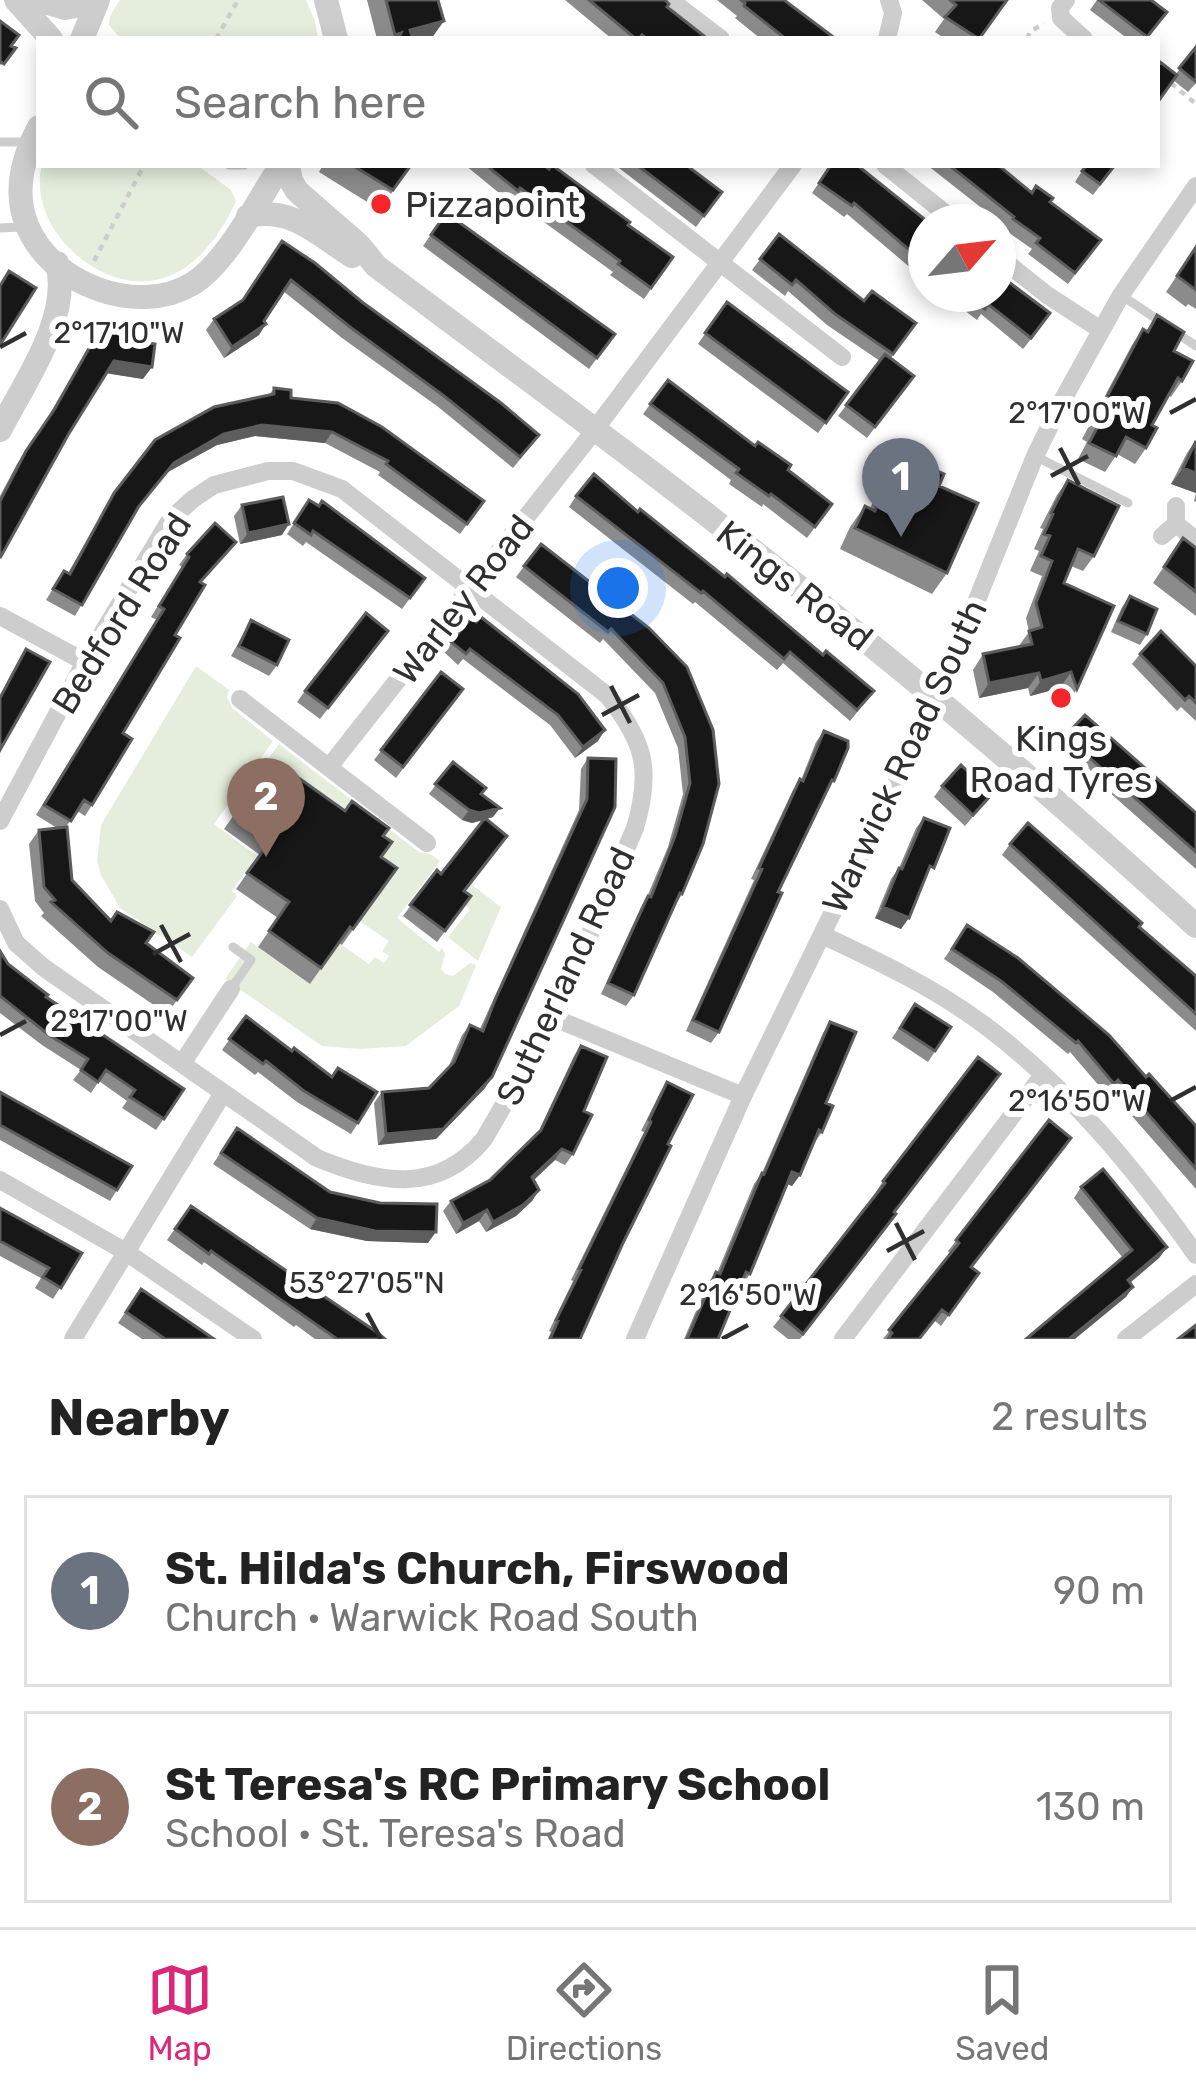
<!DOCTYPE html>
<html lang="en">
<head>
<meta charset="utf-8">
<style>
  :root { --surface:#fff; --page:#f2f2f2; --text:#222; --muted:#767676; --line:#e0e0e0; --accent:#db2777 }
  body { margin:0; font-family:Rubik,sans-serif; background:var(--page); color:var(--text) }
  .compass { position:absolute; left:908px; top:204px; width:108px; height:108px; border-radius:50%; background:var(--surface); box-shadow:0 6px 18px #0003; rotate:62deg }
  .you { position:absolute; left:618px; top:588px; width:42px; height:42px; margin:-30px; border:9px solid #fff; border-radius:50%; background:#1a73e8; box-shadow:0 0 0 18px #1a73e833 }
  .badge { display:grid; place-items:center; width:78px; height:78px; border-radius:50%; background:var(--accent); color:#fff; font-size:39px; font-weight:700 }
  .pin { position:absolute; translate:-50% -99px; filter:drop-shadow(0 3px 6px #0008) }
  .pin::after { content:''; position:absolute; top:63px; width:42px; height:36px; background:inherit; clip-path:polygon(0 0,100% 0,50% 100%) }
  .list { margin:0; padding:0; list-style:none }
  h2 { display:flex; justify-content:space-between; align-items:center; height:156px; margin:0; padding:0 48px; font-size:51px }
  h2 small { font-size:39px; font-weight:400; color:var(--muted) }
  .list li { display:grid; grid-template-columns:78px 1fr auto; gap:36px; align-items:center; box-sizing:border-box; height:192px; margin:0 24px 24px; padding:0 24px; border:3px solid var(--line); border-radius:0px }
  .list b { display:block; font-size:45px; white-space:nowrap }
  .list p { margin:0; font-size:39px; white-space:nowrap; color:var(--muted) }
  .list em { font-size:39px; font-style:normal; color:var(--muted) }
  .icon { flex:none; width:66px; height:66px; fill:none; stroke:currentColor; stroke-width:2; stroke-linecap:round; stroke-linejoin:round }
  .map { position:relative; flex:none; width:1196px; height:1339px; overflow:hidden }
  .search { position:absolute; background:var(--surface); box-shadow:0 6px 18px #0003; left:36px; right:36px; top:36px; height:132px; display:flex; align-items:center; gap:30px; box-sizing:border-box; padding:0 42px; border-radius:0px; color:var(--muted); font-size:45px }
  .sheet { height:588px; background:var(--surface) }
  nav { display:flex; justify-content:space-around; align-items:center; box-sizing:border-box; height:168px; border-top:3px solid var(--line); background:var(--surface); font-size:33px; color:var(--muted) }
  nav a { display:grid; justify-items:center; gap:6px }
  nav .on { color:var(--accent) }
  .map>svg:first-child { display:block }
  .green { fill:#e5eedd }
  .lines { fill:none; stroke-linecap:round; stroke-linejoin:round }
  .path { stroke:#cdcdcd; stroke-width:4.5; stroke-dasharray:6 6; stroke-linecap:butt }
  .service { stroke:#cdcdcd; stroke-width:9 }
  .minor { stroke:#cdcdcd; stroke-width:18 }
  .tertiary { stroke:#cdcdcd; stroke-width:24 }
  .wall { fill:#8b8b8b }
  .shaded-wall { fill:#5d5d5d }
  .building { fill:#171717; stroke:#5d5d5d; stroke-width:3 }
  .ticks { fill:none; stroke:#303030; stroke-width:4.5 }
  .poi-dot { fill:#f4252b; stroke:#fff; stroke-width:4.5 }
  .labels { text-anchor:middle; stroke-width:12; stroke-linejoin:round; paint-order:stroke }
  .poi-label { font-size:36px; fill:#303030; stroke:#fff; text-anchor:start }
  .street-label { font-size:36px; fill:#303030; stroke:#fff }
  .ticks-label { font-size:30px; text-anchor:middle; fill:#303030; stroke:#fff; stroke-width:12; stroke-linejoin:round; paint-order:stroke }
</style>
</head>
<body>
<div class="map">
<svg width="1196" height="1339" viewBox="0 0 1196 1339">
  <rect width="100%" height="100%" fill="#fff"/>
  <path class="green" d="M120,0H306L315,21L318,39H121L109,25L110,16Z
    M42,165H197L231,190L236,201C220,237 191,277 149,281C91,287 27,223 42,165Z
    M196,666L229,690L227,697L232,708L273,741L214,824L257,856L232,891L237,896L192,957L120,908L101,875L97,861L101,825Z
    M279,744L419,852L430,854L440,861L397,918L439,952L442,948L445,954L441,969L445,974L453,976L470,963L476,965L459,1006L406,1046L360,1049L322,1046L225,979L251,942L310,984L339,943L369,964L375,957L384,963L389,956L382,951L389,941L359,921L386,884L334,827L258,773Z
    M468,882L501,907L478,961L448,937L470,909L456,897Z"/>
  <g class="lines">
    <path class="path" d="M216,39L238,0
      M1027,39L1030,32L1044,23
      M1171,83L1196,104
      M94,261L144,165"/>
    <path class="service" d="M0,142H31
      M229,165H244
      M0,228L22,227
      M1121,295L1161,322
      M1175,332L1196,346
      M1035,456L1128,503
      M231,989L251,960L233,947"/>
    <path class="minor" d="M670,0L721,39
      M1066,0L1060,8L1061,18L1084,39
      M887,39L893,13L889,0
      M594,165L842,357
      M885,165L956,222
      M998,256L1047,295L1101,330
      M1176,524L1196,540
      M1162,536L1176,524V506
      M0,616L85,662
      M240,699L427,843
      M329,767L587,440L793,165
      M0,821L85,662L170,520L193,499L214,485L268,471H293L342,489L608,696C645,742 652,771 635,828L554,1018L484,1139C437,1196 377,1183 317,1158L43,967L16,943L0,909
      M822,935C878,961 933,987 983,1024C1068,1087 1136,1170 1196,1255
      M554,1018L743,1096
      M183,1062L231,989
      M0,1180L126,1252L253,1339
      M73,1339L223,1093
      M635,1339L743,1096L937,699L1035,456L1062,401L1121,295L1196,186
      M843,1339L1043,1075
      M1126,1339L1196,1284"/>
    <path class="tertiary" d="M16,0L51,39
      M38,0L65,8L97,2
      M326,0L336,39
      M82,39L98,0
      M39,127C23,157 13,191 27,225C50,284 137,317 192,284C226,264 259,199 281,165
      M288,165L291,181L297,191L359,245L376,266C541,389 707,511 866,641C979,732 1088,828 1196,926
      M248,216C291,206 317,234 352,256
      M0,430C24,383 72,317 57,263"/>
  </g>
  <path class="wall" d="M367,0H438L431,39H377Z
    M565,0H665L667,7L701,39H612Z
    M717,0H784L836,39H761L735,18L737,16Z
    M922,0H1008L979,39H945L935,32L944,19Z
    M1097,0H1151L1167,12L1147,39H1128L1090,10Z
    M1196,47V83L1188,92L1173,80L1176,74Z
    M323,165H411L380,210L319,172Z
    M465,165H544L673,257L644,299L610,275L613,272L512,199L510,202Z
    M615,165H686L722,192L696,227Z
    M831,165L926,222V281L847,214L844,217L812,193Z
    M927,165H998L1032,193L1050,202L1101,240L1068,284L1028,254L1032,249L1005,230L1007,228Z
    M1116,165L1093,195L1075,182L1082,171Z
    M446,213L615,334L589,369L423,246Z
    M779,234L864,301L916,323L891,358L914,376L867,438L838,416L880,361L827,325L788,291L785,296L752,270Z
    M282,241L531,446L513,468L437,406L342,338L283,291L264,321L259,335L224,358L206,330L214,319L242,300Z
    M1196,247V309L1188,304L1186,307L1166,292Z
    M943,294H998L1043,324L1023,349L981,314L977,320Z
    M727,302L848,392L818,433L698,344Z
    M1157,315L1174,351L1182,381L1171,397L1168,395L1152,425L1146,448L1135,464L1117,454L1105,472L1078,459L1087,442L1082,439L1132,345L1143,329L1146,331Z
    M104,322L143,379L106,373L68,435L0,558V496L17,464L45,422Z
    M668,380L832,504L807,538L763,504L762,507L729,484L731,480L643,414Z
    M274,388L484,501L460,534L378,475L380,472L325,443L255,436L217,445L166,473L136,511L75,616L46,600L64,571L68,573L114,493L270,394Z
    M1196,440V502L1194,501L1196,493L1171,484L1187,453Z
    M911,459L939,486L947,573L932,594L840,549L850,527L865,506L870,509L880,485L895,465L904,469Z
    M1068,480L1094,556L1083,571L1071,566L1064,583L1077,689L1066,705L1060,688L1030,696L1028,688L979,698L973,670L983,654L1018,647L1029,632L1026,618L1042,576L1030,571L1039,551L1034,549L1043,529L1040,528L1057,495Z
    M576,496L638,512L823,655L874,691L850,721L783,663L777,670L695,602L693,604L569,507Z
    M309,500L425,578L402,609L306,542L303,546L287,534Z
    M242,505L282,535L240,544L234,516Z
    M1183,538L1196,548V616L1153,583Z
    M236,542L202,582L123,733L92,805L85,816L77,811L66,827L72,880L111,921L193,978L167,1014L98,967L41,916L44,913L35,901L29,844L39,830L57,828L36,815L157,620L151,617L182,567L179,565L187,554Z
    M541,544L713,730L682,894L675,905L634,995L626,1006L601,994L641,907L647,897L668,847L683,794L678,748L655,693L603,639L600,643L516,577Z
    M1130,596L1147,634L1140,645L1111,632L1122,607Z
    M471,618L598,741L575,758L550,725L463,659L458,665L444,652Z
    M251,620L277,665L269,676L231,656Z
    M388,631L320,719L297,702L305,691Z
    M1140,654L1196,666V721L1181,707L1177,711L1132,664Z
    M441,672L463,689L396,778L374,760Z
    M824,731L826,791L778,892L719,1032L711,1043L686,1031L754,880L751,879L793,790L801,780L816,742Z
    M1065,736L1196,813V869L1057,746Z
    M588,758L616,759L485,1088L436,1139L378,1145L374,1103L382,1092L429,1088L448,1068L462,1035L470,1025L480,1029L579,810L581,769Z
    M453,762L481,794L493,817L486,819L464,891L471,896L437,942L403,916L437,870L441,874L484,820L472,823L462,820L429,794Z
    M258,781L271,789L345,811L383,836L381,857L397,868L342,945L339,943L310,984L258,947L278,918L236,889L260,855L224,829Z
    M942,786L992,794L965,826L934,797Z
    M924,818L926,879L901,929L875,918L891,879L899,868L916,828Z
    M1010,844L1196,976V1031L1002,855Z
    M967,925L1146,1077L1196,1126V1189L1110,1091L1107,1095L1070,1052L1068,1054L993,992L944,959Z
    M0,951L8,964L46,997L184,1089L156,1130L122,1108L127,1101L99,1081L91,1093L73,1080L81,1070L42,1045L0,1013Z
    M915,1004L951,1027L928,1062L892,1038Z
    M246,1016L358,1123L351,1134L297,1102L258,1072L255,1075L222,1050Z
    M830,1022L826,1103L822,1132L815,1142L800,1175L792,1186L788,1184L750,1274L743,1284H741L718,1339H684L708,1283L716,1272L717,1273L754,1184L762,1173L823,1033Z
    M581,1046L584,1111L573,1154L565,1165L555,1160L534,1180L539,1190L532,1201L516,1216L486,1232L479,1221L456,1234L443,1211L451,1201L490,1180L537,1135L574,1056Z
    M978,1057L889,1225L800,1339H788L773,1327L877,1193L876,1192L883,1181Z
    M667,1082L668,1144L580,1339H548L551,1332L549,1331L573,1281L571,1280L644,1132L641,1131L660,1093Z
    M0,1092L117,1190L110,1201L0,1140Z
    M1049,1120L972,1267L979,1273L941,1326L935,1321L920,1339H883L950,1253L948,1251L982,1208H981L988,1197Z
    M237,1128L330,1192L428,1243L367,1241L310,1229L213,1164Z
    M1081,1187L1167,1247L1159,1258L1130,1283L1126,1297L1123,1258L1074,1198Z
    M191,1206L385,1339H315L296,1325L294,1327L204,1262L202,1265L167,1240Z
    M0,1208L82,1253L53,1299L35,1288L41,1278L0,1256Z
    M141,1289L214,1339H142L118,1323Z"/>
  <path class="shaded-wall" d="M444,21L431,39H404L410,30Z
    M266,324L259,335L224,358L232,347Z
    M114,361L152,367L143,379L105,373Z
    M262,425L332,432L325,443L255,436L217,445L166,473L174,463L224,434Z
    M1183,468L1196,473V493L1171,484Z
    M289,524L282,535L240,544L248,533Z
    M1071,672L1060,688L1030,696L1041,681Z
    M1039,673L1028,688L979,698L989,683Z
    M605,730L598,741L575,758L583,747Z
    M500,808L493,817L472,823L462,820L469,810Z
    M883,907L909,918L901,929L875,918Z
    M492,1077L485,1088L436,1139L378,1145L386,1134Z
    M562,1149L555,1160L525,1188L532,1177Z
    M792,1172L800,1175L792,1186L785,1183Z
    M539,1190L532,1201L516,1216L486,1232L493,1222Z
    M487,1210L479,1221L456,1234L463,1223Z
    M317,1218L436,1232L428,1243L367,1241L310,1229Z
    M1167,1247L1159,1258L1120,1291L1128,1280Z
    M1133,1287L1126,1297L1075,1339H1069Z"/>
  <path class="building" d="M386,0H438L444,21L410,30L413,39H398L401,33L395,35Z
    M589,0H665L669,4L667,7L704,36L701,39H647L642,35L639,39H636Z
    M741,0H784L836,39H786L744,6L745,3Z
    M950,0H1007L979,39L945,17L956,5Z
    M1099,0H1151L1167,12L1147,37Z
    M0,21L19,35L11,46L16,48L4,64L1,62L0,64Z
    M1196,47V82L1179,68Z
    M1160,62L1177,75L1157,103V66Z
    M352,165H411L393,190Z
    M486,165H544L549,169L552,165L630,222L628,225L673,257L651,288L618,264L620,261L520,188L518,191Z
    M637,165H686L722,192L704,216Z
    M831,165H857L928,222H926V264L854,203L852,206L819,183Z
    M949,165H998L1032,193L1036,186L1053,198L1050,202L1101,240L1075,273L1036,243L1040,238L1013,219L1014,217Z
    M1087,165H1115L1100,184L1082,171Z
    M446,213L615,334L597,358L431,235Z
    M779,234L864,301L872,291L916,323L893,354L835,314L796,280L792,285L760,259Z
    M282,241L315,263L362,302L501,403L539,435L520,457L444,396L350,327L291,280L264,321L266,324L232,347L214,319L243,300Z
    M1196,247V290L1177,276Z
    M9,271L36,288L0,345V286Z
    M998,274L1050,313L1031,338L988,304L985,309L965,294H998Z
    M727,302L848,392L826,423L705,333Z
    M1157,315L1184,332L1174,351L1193,361L1182,381L1178,378L1152,425L1157,428L1146,448L1126,437L1116,456L1089,443L1098,426L1093,423L1143,329L1148,332Z
    M104,322L150,329L148,343L155,344L152,367L114,361L68,435L0,558V501L26,451L54,410Z
    M885,354L914,376L875,427L846,405Z
    M668,380L755,446L758,442L791,465L788,470L832,504L815,527L771,494L769,496L736,473L739,469L650,404Z
    M274,388L291,390V398L338,403L382,427L484,501L467,524L386,464L388,461L332,432L262,425L224,434L174,463L139,506L82,605L53,589L64,571L70,574L114,493L155,440L214,407L274,394Z
    M1196,441V473L1183,468Z
    M911,459L944,474L939,486L978,503L947,573L855,528L865,506L875,511L895,465L906,470Z
    M594,474L638,512L640,509L725,577L727,574L823,655L826,651L874,691L857,710L790,652L784,659L703,591L701,593L576,496Z
    M1068,480L1119,506L1094,556L1078,549L1064,583L1114,606L1077,689L1071,672L1041,681L1039,673L989,683L983,654L1032,644L1029,631L1042,627L1036,603L1052,561L1041,556L1050,536L1044,534L1053,514L1051,513Z
    M283,497L289,524L248,533L242,505Z
    M309,500L319,506L322,501L425,578L410,598L313,531L311,535L294,523Z
    M215,523L236,542L200,582L205,585L175,635L180,638L123,733L132,739L92,805L84,800L71,821L44,805L164,609L159,606L189,557L187,554Z
    M1183,538L1196,548V592L1164,567Z
    M541,544L649,628L687,667L713,730L719,784L703,844L682,894L680,893L634,995L608,983L648,896L651,897L675,836L690,783L685,737L663,683L611,629L608,632L524,566Z
    M1130,596L1157,609L1147,634L1118,621Z
    M366,613L388,631L328,708L305,691Z
    M481,617L578,694L605,730L583,747L558,715L470,649L466,654L451,642L471,618L476,622Z
    M251,620L289,640L277,665L239,646Z
    M1161,631L1196,666V703L1189,696L1185,700L1140,654Z
    M26,649L50,662L0,750V698Z
    M441,672L463,689L403,767L381,750Z
    M1085,715L1196,813V852L1065,736Z
    M824,731L848,741V748L834,781L832,780L778,892L782,893L719,1032L693,1020L762,869L759,868L800,779L803,781Z
    M588,758L616,759L615,807L492,1077L443,1129L386,1134L382,1092L429,1088L454,1062L470,1025L483,1031L495,1000L587,799Z
    M453,762L486,788L481,794L500,808L479,813L469,810L435,784Z
    M961,765L992,794L973,815L942,786Z
    M286,769L345,811L352,801L389,828L383,836L392,842L381,857L397,868L353,929L350,927L321,968L269,931L289,902L247,873L271,840L235,814L258,781L271,789Z
    M485,818L507,836L464,891L471,896L445,931L410,905L437,870L441,874Z
    M924,818L950,828L934,868L930,866L909,918L883,907L899,868L902,869Z
    M1028,823L1142,923L1139,927L1196,976V1014L1010,844Z
    M67,827L72,880L111,921L117,912L154,932L146,943L193,978L177,1000L108,953L51,902L55,900L44,887L39,830Z
    M967,925L1018,958L1109,1035L1146,1077L1149,1074L1196,1126V1169L1118,1080L1114,1084L1078,1041L1076,1043L1001,981L952,949Z
    M0,951L8,964L48,995L46,997L184,1089L164,1119L130,1097L135,1090L106,1070L98,1082L81,1070L88,1059L49,1035L0,996Z
    M915,1004L951,1027L935,1051L900,1028Z
    M246,1016L292,1051L294,1048L332,1077L338,1068L377,1092L358,1123L304,1091L266,1061L263,1064L229,1039Z
    M830,1022L856,1032L826,1103L833,1106L822,1132L819,1130L800,1175L792,1172L750,1274L746,1272L718,1339H687L716,1272L720,1274L762,1173L764,1174Z
    M581,1046L607,1057L584,1111L592,1115L573,1154L562,1149L532,1177L539,1190L523,1205L493,1222L487,1210L463,1223L451,1201L490,1180L541,1130Z
    M978,1057L1000,1074L894,1212L896,1214L803,1334L781,1316L885,1183L883,1181Z
    M667,1082L693,1095L668,1144L671,1146L623,1243L580,1339H550L558,1321L556,1320L581,1270L579,1269L651,1122L649,1120Z
    M0,1092L132,1166L117,1190L0,1125Z
    M1049,1120L1071,1138L971,1267L979,1273L949,1315L942,1310L919,1339H888L892,1333L889,1330L959,1243L956,1240Z
    M237,1128L330,1192L380,1203L437,1204L436,1232L375,1231L317,1218L221,1153Z
    M1103,1169L1167,1247L1128,1280L1133,1287L1069,1339H1026L1132,1250L1081,1187Z
    M191,1206L378,1333L385,1339H337L211,1251L209,1254L175,1229Z
    M0,1208L82,1253L61,1288L43,1277L49,1268L0,1241Z
    M141,1289L214,1339H165L126,1312Z
    M1196,1325V1339H1178Z"/>
  <path class="ticks" d="M0,347L26,333M1170,413L1196,399M1060,448L1079,485M1051,476L1088,456M611,686L630,723M602,715L639,695M161,925L181,962M153,954L190,934M0,1035L26,1021M1170,1101L1196,1087M896,1223L915,1260M887,1251L924,1231M367,1313L381,1339M722,1339L748,1325"/>
  <g class="poi-dot">
    <circle cx="381" cy="204" r="12"/>
    <circle cx="1061" cy="698" r="12"/>
  </g>
  <g class="labels">
    <g class="poi-label">
      <text x="405" y="217">Pizzapoint</text>
      <text x="1061" y="751" text-anchor="middle">Kings<tspan x="1061" dy="41">Road Tyres</tspan></text>
    </g>
    <g class="street-label">
      <text transform="translate(795 585) rotate(38)" y="13">Kings Road</text>
      <text transform="translate(463 599) rotate(-52)" y="13">Warley Road</text>
      <text transform="translate(121 613) rotate(-58)" y="13">Bedford Road</text>
      <text transform="translate(904 756) rotate(-65)" y="13">Warwick Road South</text>
      <text transform="translate(565 976) rotate(-65)" y="13">Sutherland Road</text>
    </g>
  </g>
  <g class="ticks-label">
    <text x="119" y="343">2°17'10"W</text>
    <text x="1077" y="423">2°17'00"W</text>
    <text x="119" y="1031">2°17'00"W</text>
    <text x="1077" y="1111">2°16'50"W</text>
    <text x="367" y="1293">53°27'05"N</text>
    <text x="748" y="1305">2°16'50"W</text>
  </g>
</svg>
<svg class="compass" viewBox="-18 -18 36 36"><path d="M0-13l5 13h-10z" fill="#e53935"/><path d="M0 13l5-13h-10z" fill="#767676"/></svg>
<div class="you"></div>
<div class="pin badge" style="left:901px;top:537px;background:#6b7280">1</div>
<div class="pin badge" style="left:266px;top:857px;background:#8d6e63">2</div>
<div class="search"><svg class="icon" aria-label="search" viewBox="0 0 24 24"><circle cx="10" cy="10" r="6"/><path d="M15 15l6 6"/></svg>Search here</div>
</div>
<section class="sheet">
<h2>Nearby<small>2 results</small></h2>
<ul class="list">
<li><span class="badge" style="background:#6b7280">1</span><div><b>St. Hilda's Church, Firswood</b><p>Church · Warwick Road South</p></div><em>90 m</em></li>
<li><span class="badge" style="background:#8d6e63">2</span><div><b>St Teresa's RC Primary School</b><p>School · St. Teresa's Road</p></div><em>130 m</em></li>
</ul>
</section>
<nav>
<a class="on"><svg class="icon" aria-label="map" viewBox="0 0 24 24"><path d="M3 6l6-2 6 2 6-2v14l-6 2-6-2-6 2zM9 4v14M15 6v14"/></svg>Map</a>
<a><svg class="icon" aria-label="directions" viewBox="0 0 24 24"><path d="M12 3l9 9-9 9-9-9zM9 14v-3h6M13 9l2 2-2 2"/></svg>Directions</a>
<a><svg class="icon" aria-label="saved" viewBox="0 0 24 24"><path d="M7 4h10v16l-5-4-5 4z"/></svg>Saved</a>
</nav>
</body>
</html>
